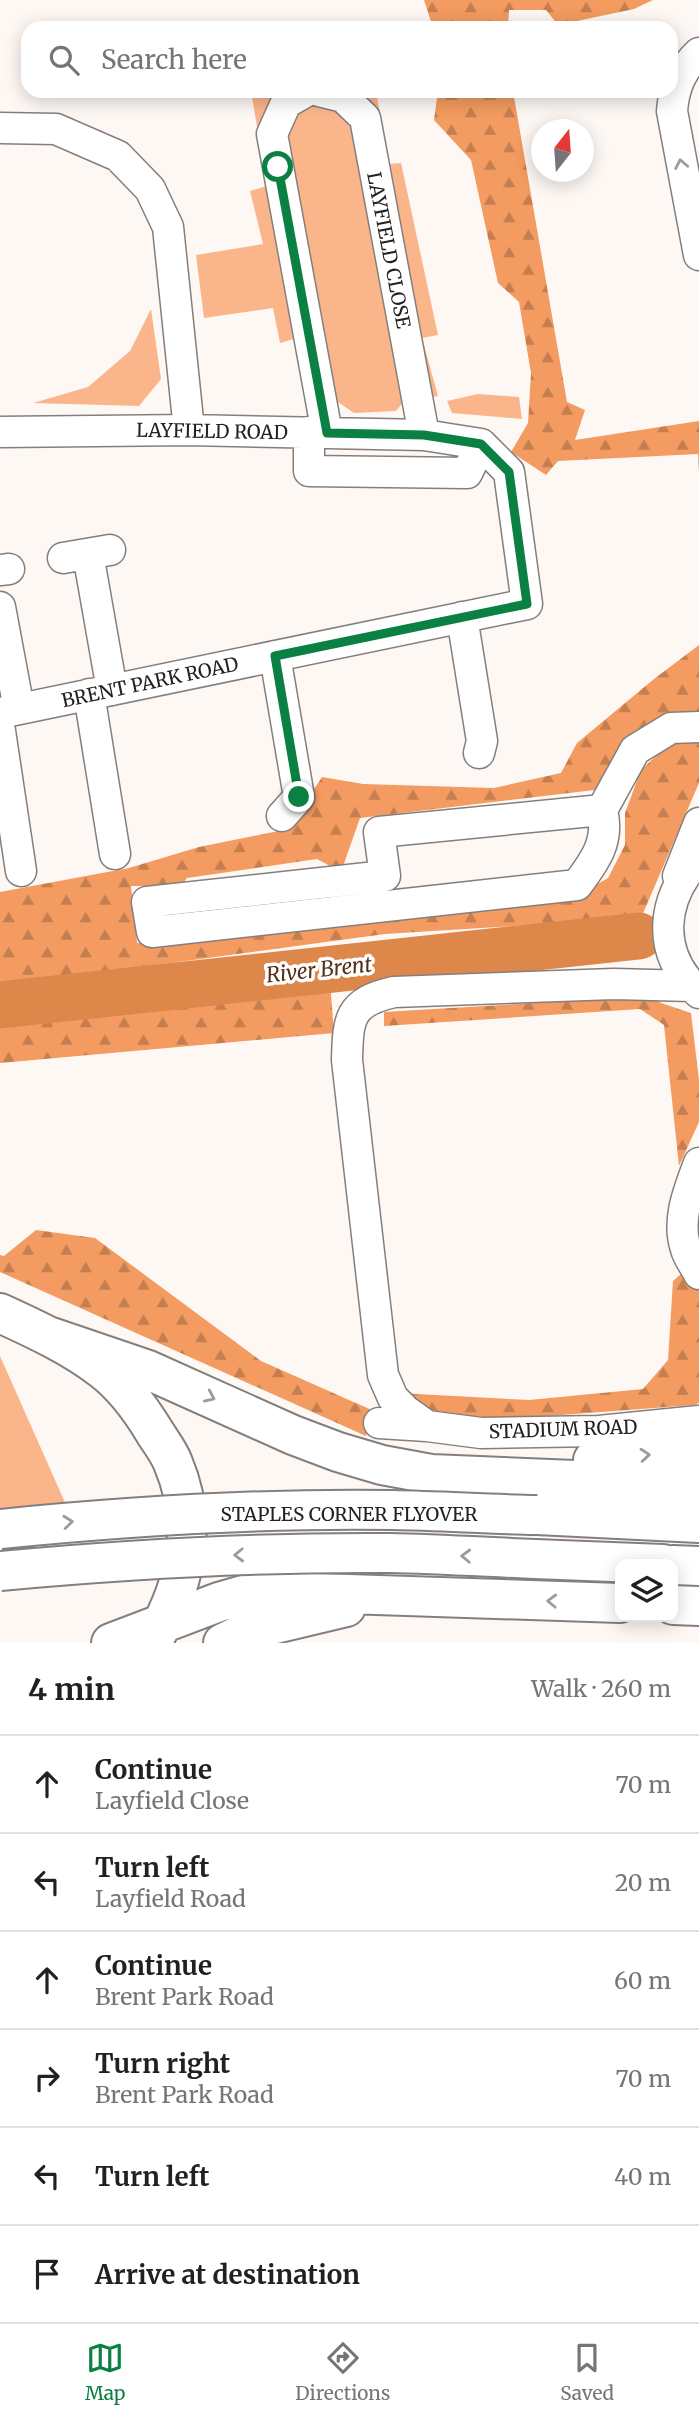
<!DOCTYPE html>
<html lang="en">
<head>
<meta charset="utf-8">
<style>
  :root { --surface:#fff; --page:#f6f6f6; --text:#202124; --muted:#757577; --line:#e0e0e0; --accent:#0b8043 }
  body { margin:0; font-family:Merriweather,serif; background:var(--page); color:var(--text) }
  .controls { position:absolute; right:21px; bottom:21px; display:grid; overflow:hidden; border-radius:14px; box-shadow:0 4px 18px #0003 }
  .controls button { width:63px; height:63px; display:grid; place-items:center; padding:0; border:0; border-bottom:2px solid var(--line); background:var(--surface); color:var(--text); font:35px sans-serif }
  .compass { position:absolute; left:531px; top:119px; width:63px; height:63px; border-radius:50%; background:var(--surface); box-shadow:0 4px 18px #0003; rotate:17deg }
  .stop { position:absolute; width:21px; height:21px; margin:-16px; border:5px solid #0b8043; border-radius:50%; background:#fff }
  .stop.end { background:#0b8043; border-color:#fff; box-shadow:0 2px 7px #0008 }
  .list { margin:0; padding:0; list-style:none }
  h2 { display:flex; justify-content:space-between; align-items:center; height:91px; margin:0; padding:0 28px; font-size:30px }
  h2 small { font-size:23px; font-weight:400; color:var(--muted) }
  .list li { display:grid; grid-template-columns:46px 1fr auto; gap:21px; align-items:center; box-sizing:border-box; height:98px; padding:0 28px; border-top:2px solid var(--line) }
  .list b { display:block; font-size:26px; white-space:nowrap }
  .list p { margin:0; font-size:23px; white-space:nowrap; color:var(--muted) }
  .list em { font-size:23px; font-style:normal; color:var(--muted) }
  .icon { flex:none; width:38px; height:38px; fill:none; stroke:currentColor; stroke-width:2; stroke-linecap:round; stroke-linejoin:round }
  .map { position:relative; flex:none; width:699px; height:1643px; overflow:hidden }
  .search { position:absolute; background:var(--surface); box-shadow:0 4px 18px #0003; left:21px; right:21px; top:21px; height:77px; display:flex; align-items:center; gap:18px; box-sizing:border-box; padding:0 24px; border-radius:21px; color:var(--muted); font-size:26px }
  .sheet { height:679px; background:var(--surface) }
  nav { display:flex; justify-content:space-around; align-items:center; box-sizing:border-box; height:98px; border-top:2px solid var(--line); background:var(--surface); font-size:19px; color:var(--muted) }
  nav a { display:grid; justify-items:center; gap:4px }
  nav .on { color:var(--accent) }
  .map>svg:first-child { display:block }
  .green { fill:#fab68a }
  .forest { fill:url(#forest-firs) }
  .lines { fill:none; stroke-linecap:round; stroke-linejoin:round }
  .river { stroke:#dd874b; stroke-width:47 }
  .minor-casing { stroke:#847f7c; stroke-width:33 }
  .highway-casing { stroke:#847f7c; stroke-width:42 }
  .minor { stroke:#fff; stroke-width:30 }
  .highway { stroke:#fff; stroke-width:38 }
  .highway-bridge-casing { stroke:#847f7c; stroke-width:42; stroke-linecap:butt }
  .highway-bridge { stroke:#fff; stroke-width:38 }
  .oneway { stroke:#9c9c9b }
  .route { stroke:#0b8043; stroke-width:9 }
  .labels { text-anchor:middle; stroke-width:7; stroke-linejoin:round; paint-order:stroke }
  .street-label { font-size:19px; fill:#242221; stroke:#fff }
  .water-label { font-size:21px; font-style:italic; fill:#533017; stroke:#fff }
</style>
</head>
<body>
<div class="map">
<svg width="699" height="1643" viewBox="0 0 699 1643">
  <defs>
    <pattern id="forest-firs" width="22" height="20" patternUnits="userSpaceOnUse" patternTransform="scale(1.75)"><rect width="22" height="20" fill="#f39b60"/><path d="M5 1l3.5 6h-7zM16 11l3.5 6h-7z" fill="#c57e4f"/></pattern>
  </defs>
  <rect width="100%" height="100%" fill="#fdf8f4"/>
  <path class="green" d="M251,91H291L268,132L307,398L294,339L280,343L273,308L204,318L196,255L263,244L250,191L267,186Z
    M346,91H376L389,164L401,163L438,335L422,338L438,396L427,398Z
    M325,101L358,123L408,396L396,411L354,413L332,398L282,142L286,121L305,105Z
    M151,309L161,379L139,406L33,403L88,387L130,351Z
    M478,394L519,397L522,419L452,413L447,401Z
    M0,1356L67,1507L0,1517Z"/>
  <path class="forest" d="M424,0H653L634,9L558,25L546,10H509L508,28H433Z
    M438,91H513L567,402L585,410L575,440L699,421V472L698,454L558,461L546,475L511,452L528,423L531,373L519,302L498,283L471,160L434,120Z
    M699,645V712L688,717L603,789L360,818L341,872L317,859L187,878L175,895L156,886H131L137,943L382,914L577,896L608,878L625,845V813L641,770L676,737L699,738V783L641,918L385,934L0,986V892L129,868L199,847L288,829L322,777L363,784L494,788L561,773L577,743L654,679Z
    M330,982L334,1033L0,1063V1019L180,996Z
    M651,996L661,1003L691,1013L699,1080V1122L679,1166L664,1025L640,1009L384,1026V1012Z
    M36,1230L95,1238L261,1361L374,1411L366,1436L0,1272V1255L4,1256Z
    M690,1266L699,1285V1403L694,1405L496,1420L423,1409L398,1393L529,1400L643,1389L668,1360L673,1281Z"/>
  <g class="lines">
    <path class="river" d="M0,1005L639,936"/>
    <g class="minor-casing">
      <path id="minor" d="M699,53C681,70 674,87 672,111L699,255
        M307,91L286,103L272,134L327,433
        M319,91L343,97L365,118L424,435
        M0,128L56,129L118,156L150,189L168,227L189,430
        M0,432L189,430L424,435L481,444L509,472L527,604L0,713
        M309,432V471L467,473L481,444
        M88,554L112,690
        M63,558L110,550
        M0,570L9,569
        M0,607L19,709
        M462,617L482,741L479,753
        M275,656L299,797L282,816
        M89,694L115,854
        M0,731L21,871
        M602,810L379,832L385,876L147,902L152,932L577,885C595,861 610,841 602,810L635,750L671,728L699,727
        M699,858C661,899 655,952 699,993
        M678,876L699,823
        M692,986L614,984L394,992C349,1002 348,1018 347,1060L383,1375L393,1398L406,1411L427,1426L481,1433L599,1431L699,1421
        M699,1163C689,1190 676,1220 686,1249C688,1257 695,1266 699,1274
        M379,1423L427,1426"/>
    </g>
    <g class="highway-casing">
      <path id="highway" d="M0,1313C35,1329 72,1346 103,1370C124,1386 140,1408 154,1431C160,1441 169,1452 173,1463C199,1524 186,1582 155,1637
        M51,1337L148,1370L293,1435L338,1452L382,1465L431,1474L699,1485
        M593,1460L699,1448
        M537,1515L699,1523
        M535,1559L663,1564
        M673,1565L699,1566
        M673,1605L699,1606
        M111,1643L219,1602L250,1593L287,1592L620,1603
        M223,1643L250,1630L346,1607"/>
    </g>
    <use href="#minor" class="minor"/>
    <use href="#highway" class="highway"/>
    <g class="highway-bridge-casing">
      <path id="highway-bridge" d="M0,1529C130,1516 262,1508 393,1510C441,1511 489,1514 537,1515
        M0,1571C130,1559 260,1552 390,1553C438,1554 487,1557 535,1559"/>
    </g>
    <use href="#highway-bridge" class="highway-bridge"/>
  </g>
  <defs><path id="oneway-chevron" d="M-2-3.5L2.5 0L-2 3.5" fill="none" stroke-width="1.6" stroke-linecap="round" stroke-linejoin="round" transform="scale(1.75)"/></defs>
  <g class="oneway">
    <use href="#oneway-chevron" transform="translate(681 164) rotate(-101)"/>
    <use href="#oneway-chevron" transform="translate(210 1397) rotate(24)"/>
    <use href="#oneway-chevron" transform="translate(645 1455) rotate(-5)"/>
    <use href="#oneway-chevron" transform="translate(68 1522) rotate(-6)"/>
    <use href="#oneway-chevron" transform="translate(239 1555) rotate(178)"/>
    <use href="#oneway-chevron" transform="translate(466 1556) rotate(-178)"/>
    <use href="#oneway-chevron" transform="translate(552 1601) rotate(-178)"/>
  </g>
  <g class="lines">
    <path class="route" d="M278,167L327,433L424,435L481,444L509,472L527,604L275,656L299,797"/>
  </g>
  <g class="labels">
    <g class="street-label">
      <text transform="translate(389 250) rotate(79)" y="7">LAYFIELD CLOSE</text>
      <text transform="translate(212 431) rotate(1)" y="7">LAYFIELD ROAD</text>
      <text transform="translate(150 682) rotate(-12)" y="7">BRENT PARK ROAD</text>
      <text transform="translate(563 1429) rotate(-2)" y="7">STADIUM ROAD</text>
      <text x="349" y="1521">STAPLES CORNER FLYOVER</text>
    </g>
    <g class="water-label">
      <text transform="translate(319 970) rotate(-6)" y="7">River Brent</text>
    </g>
  </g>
</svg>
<div class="controls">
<button><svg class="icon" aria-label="layers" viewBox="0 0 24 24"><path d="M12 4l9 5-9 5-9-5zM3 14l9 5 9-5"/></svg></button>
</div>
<svg class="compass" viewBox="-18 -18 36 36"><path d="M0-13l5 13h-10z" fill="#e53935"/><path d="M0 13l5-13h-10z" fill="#757577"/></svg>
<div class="stop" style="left:278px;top:167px"></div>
<div class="stop end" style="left:299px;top:797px"></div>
<div class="search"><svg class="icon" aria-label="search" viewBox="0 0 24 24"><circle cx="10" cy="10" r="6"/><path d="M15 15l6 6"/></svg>Search here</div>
</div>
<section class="sheet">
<h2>4 min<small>Walk · 260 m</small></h2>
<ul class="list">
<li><svg class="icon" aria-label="ahead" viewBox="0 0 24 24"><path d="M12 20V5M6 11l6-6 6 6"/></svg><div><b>Continue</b><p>Layfield Close</p></div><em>70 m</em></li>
<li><svg class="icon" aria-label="left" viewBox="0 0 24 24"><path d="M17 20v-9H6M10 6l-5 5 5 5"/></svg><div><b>Turn left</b><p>Layfield Road</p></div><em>20 m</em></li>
<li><svg class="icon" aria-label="ahead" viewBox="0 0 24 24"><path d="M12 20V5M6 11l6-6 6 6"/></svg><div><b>Continue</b><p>Brent Park Road</p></div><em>60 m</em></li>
<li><svg class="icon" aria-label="right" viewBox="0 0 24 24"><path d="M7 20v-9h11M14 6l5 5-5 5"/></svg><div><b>Turn right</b><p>Brent Park Road</p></div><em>70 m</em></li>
<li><svg class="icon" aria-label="left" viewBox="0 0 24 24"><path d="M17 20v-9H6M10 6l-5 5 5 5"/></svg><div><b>Turn left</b></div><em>40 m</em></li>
<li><svg class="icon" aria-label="arrive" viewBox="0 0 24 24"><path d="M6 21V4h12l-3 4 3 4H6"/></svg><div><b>Arrive at destination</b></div></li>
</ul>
</section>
<nav>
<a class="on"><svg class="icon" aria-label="map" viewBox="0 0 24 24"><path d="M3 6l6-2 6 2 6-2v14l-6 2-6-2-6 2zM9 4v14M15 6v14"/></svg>Map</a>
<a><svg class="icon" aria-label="directions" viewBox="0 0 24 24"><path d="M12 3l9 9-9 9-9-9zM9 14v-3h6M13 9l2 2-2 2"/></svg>Directions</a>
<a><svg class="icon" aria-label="saved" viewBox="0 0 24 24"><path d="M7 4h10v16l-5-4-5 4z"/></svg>Saved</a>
</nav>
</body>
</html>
